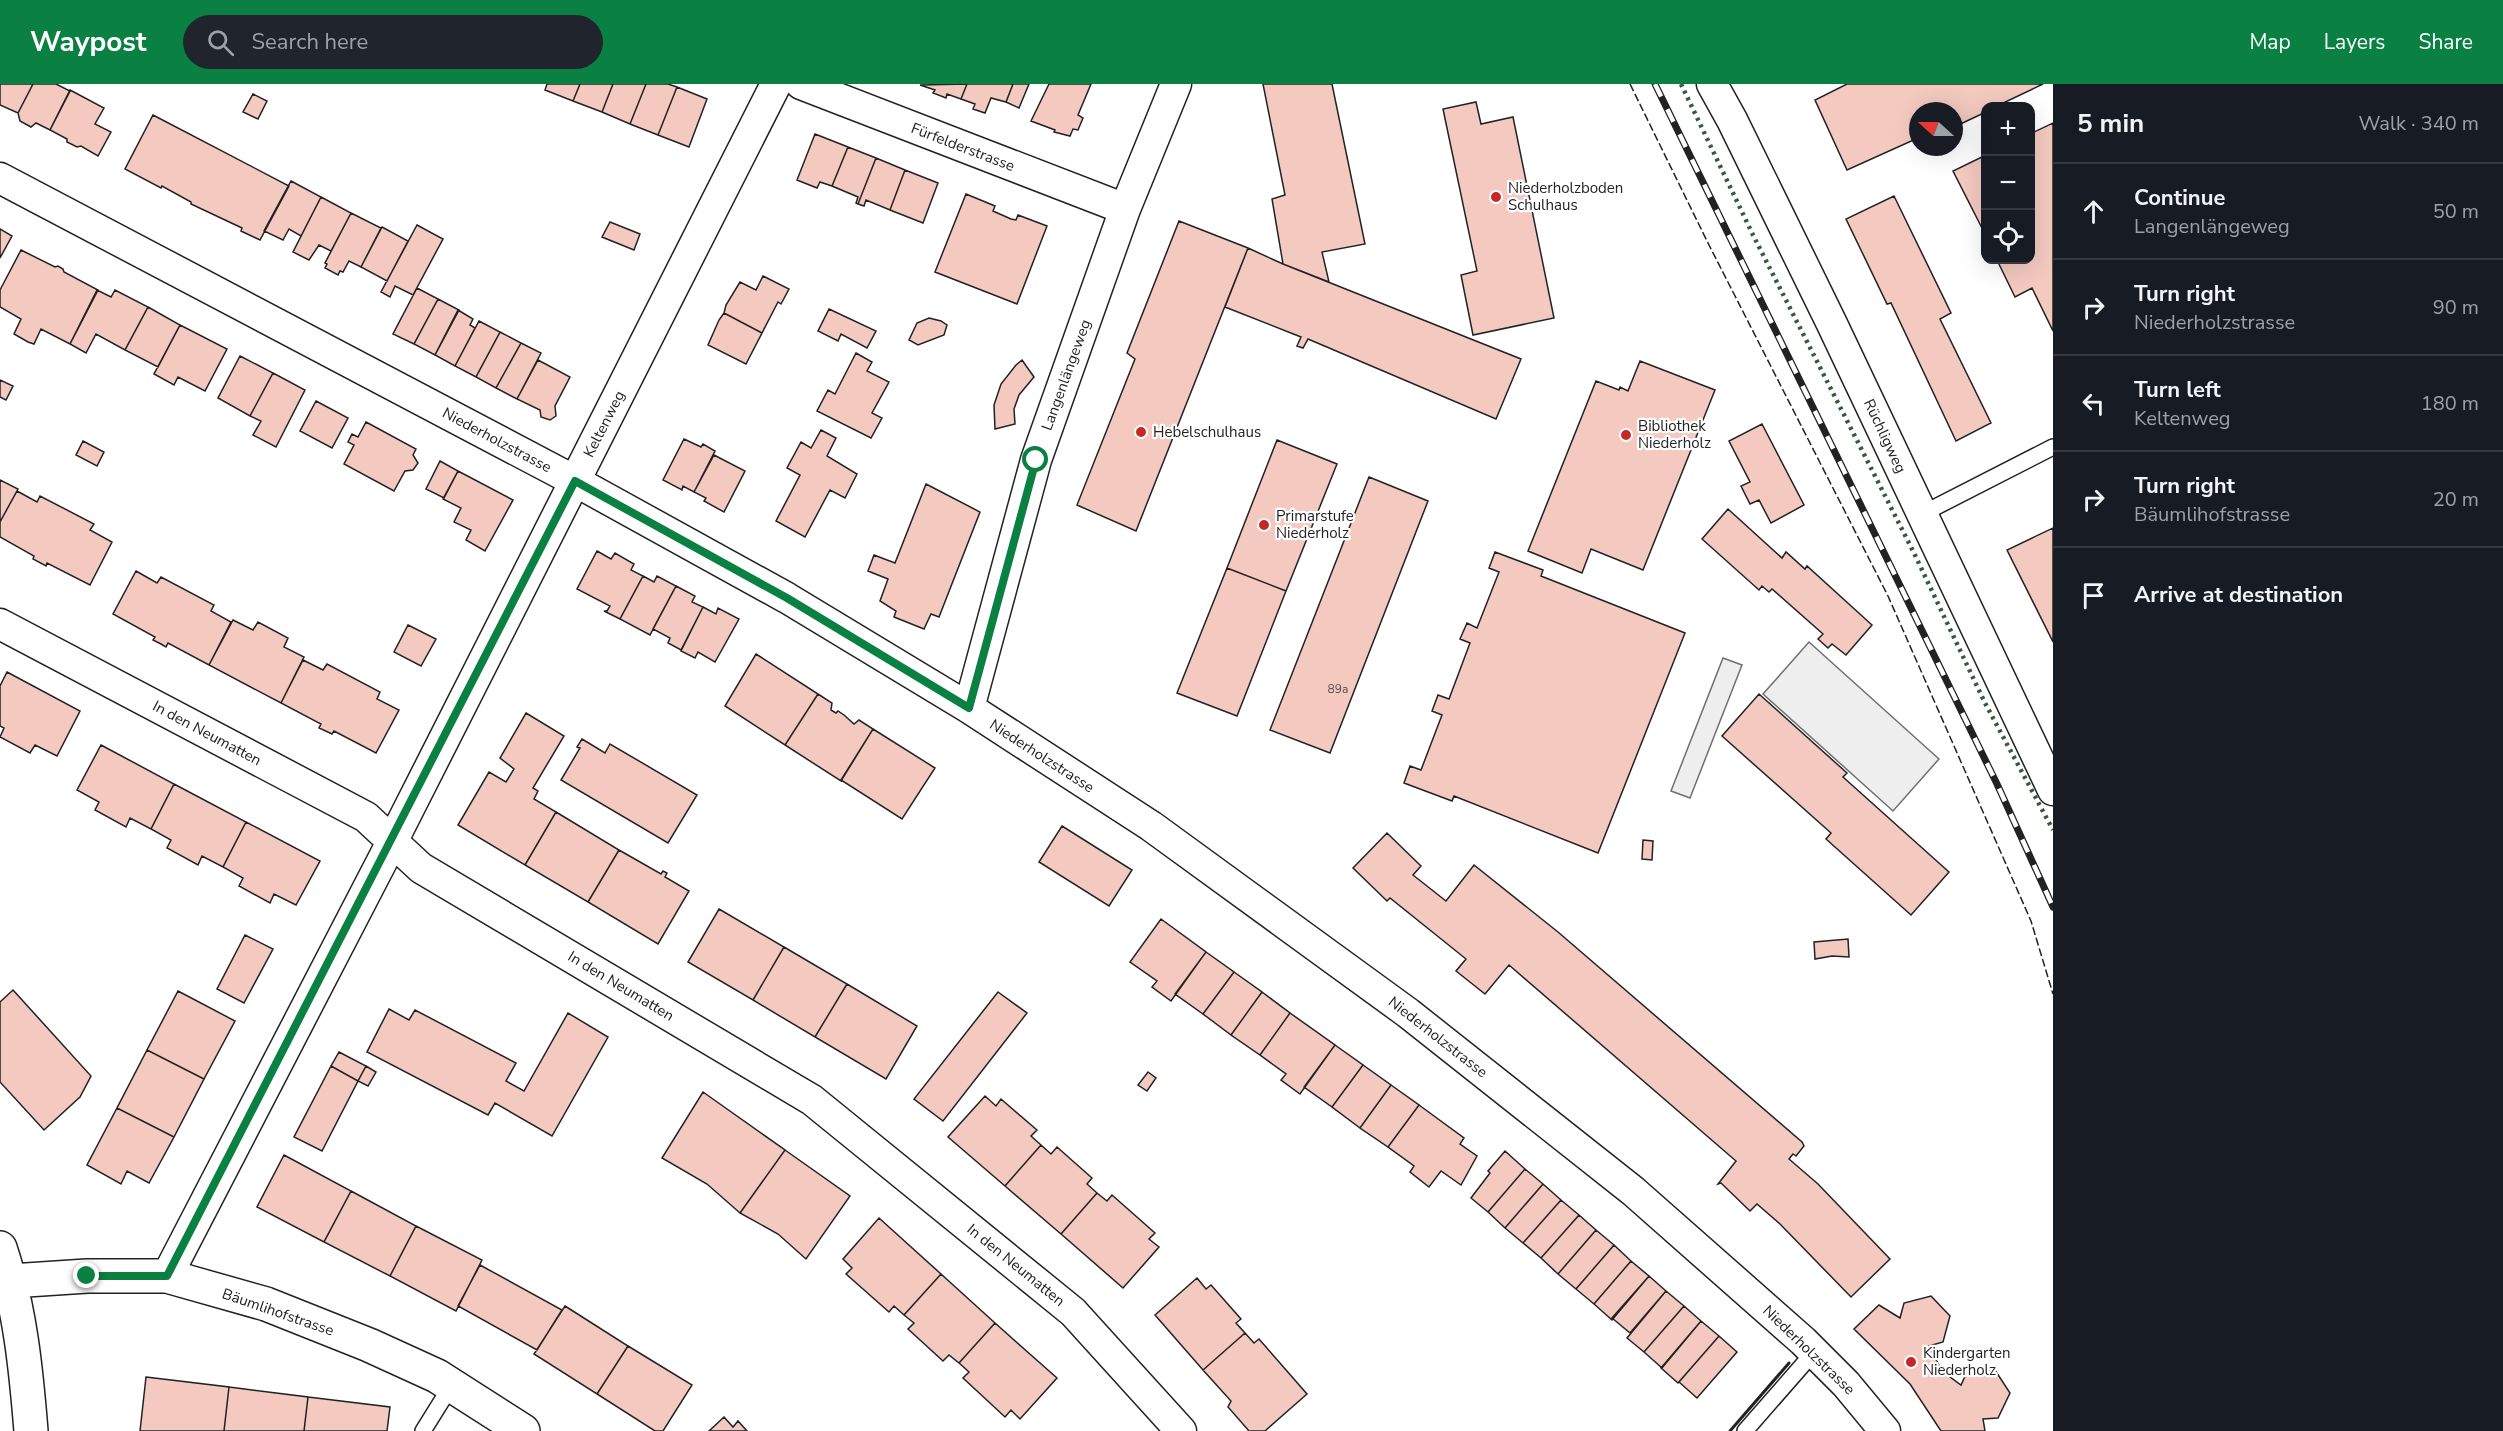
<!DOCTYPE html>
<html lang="en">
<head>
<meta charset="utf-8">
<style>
  :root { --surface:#171b24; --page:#20242c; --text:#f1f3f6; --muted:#9ea1a6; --line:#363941; --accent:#0b8043 }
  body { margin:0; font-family:"Nunito Sans",sans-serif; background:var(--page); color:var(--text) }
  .controls { position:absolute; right:18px; top:18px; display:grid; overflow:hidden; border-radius:12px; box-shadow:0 6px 24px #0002 }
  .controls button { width:54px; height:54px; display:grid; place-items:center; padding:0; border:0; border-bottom:2px solid var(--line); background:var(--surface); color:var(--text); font:30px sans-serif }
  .compass { position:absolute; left:1909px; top:18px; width:54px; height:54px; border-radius:50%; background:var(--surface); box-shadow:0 6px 24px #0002; rotate:291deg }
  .stop { position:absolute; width:18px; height:18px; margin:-14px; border:4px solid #0b8043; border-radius:50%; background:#fff }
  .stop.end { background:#0b8043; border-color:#fff; box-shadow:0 2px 6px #0008 }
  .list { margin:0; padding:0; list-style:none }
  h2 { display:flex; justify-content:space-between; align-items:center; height:78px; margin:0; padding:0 24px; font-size:26px }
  h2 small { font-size:20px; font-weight:400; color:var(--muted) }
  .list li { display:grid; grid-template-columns:39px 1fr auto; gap:18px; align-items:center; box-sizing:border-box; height:96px; padding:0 24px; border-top:2px solid var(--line) }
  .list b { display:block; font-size:22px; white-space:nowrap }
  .list p { margin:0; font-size:20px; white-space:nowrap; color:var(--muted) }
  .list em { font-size:20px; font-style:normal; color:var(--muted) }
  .icon { flex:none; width:33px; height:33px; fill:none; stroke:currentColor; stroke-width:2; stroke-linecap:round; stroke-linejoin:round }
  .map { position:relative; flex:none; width:2053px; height:1347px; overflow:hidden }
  header { display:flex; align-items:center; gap:36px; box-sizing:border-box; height:84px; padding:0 30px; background:var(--accent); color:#fff }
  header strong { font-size:28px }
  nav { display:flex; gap:33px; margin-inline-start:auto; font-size:21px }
  .search { width:420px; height:54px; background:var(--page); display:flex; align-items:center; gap:15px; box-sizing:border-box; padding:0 21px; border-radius:33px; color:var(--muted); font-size:22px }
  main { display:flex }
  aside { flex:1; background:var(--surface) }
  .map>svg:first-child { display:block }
  .green { fill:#eee; stroke:#6f6f6f; stroke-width:1.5 }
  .building { fill:#f3c9c0; stroke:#222; stroke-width:1.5 }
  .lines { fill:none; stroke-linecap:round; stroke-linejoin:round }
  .service-casing { stroke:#222; stroke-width:18 }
  .minor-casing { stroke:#222; stroke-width:33 }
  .secondary-casing { stroke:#222; stroke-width:36 }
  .service { stroke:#fff; stroke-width:15 }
  .minor { stroke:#fff; stroke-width:30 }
  .secondary { stroke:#fff; stroke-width:33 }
  .rail-casing { stroke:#222; stroke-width:7 }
  .rail { stroke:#fff; stroke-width:4.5; stroke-dasharray:14; stroke-linecap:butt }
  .hedge { stroke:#2f5e38; stroke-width:4.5; stroke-dasharray:3 4.5; stroke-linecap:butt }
  .fence { stroke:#222; stroke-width:1.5; stroke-dasharray:8 3; stroke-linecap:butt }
  .wall { stroke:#222; stroke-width:3 }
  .route { stroke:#0b8043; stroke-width:8 }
  .poi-dot { fill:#c62828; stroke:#fff; stroke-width:2 }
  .labels { text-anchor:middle; stroke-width:4.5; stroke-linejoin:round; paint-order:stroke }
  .number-label { font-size:12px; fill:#564c4a }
  .street-label { font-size:15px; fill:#222; stroke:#fff }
  .poi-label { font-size:15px; fill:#222; stroke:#fff; text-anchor:start }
</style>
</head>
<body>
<header>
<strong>Waypost</strong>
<div class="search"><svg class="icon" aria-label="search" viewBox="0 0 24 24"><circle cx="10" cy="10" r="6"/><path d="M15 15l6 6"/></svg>Search here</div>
<nav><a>Map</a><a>Layers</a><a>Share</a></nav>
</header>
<main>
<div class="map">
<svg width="2053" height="1347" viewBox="0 0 2053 1347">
  <rect width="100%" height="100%" fill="#fff"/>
  <path class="green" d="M1809,558L1939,675L1893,727L1763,610Z
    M1723,574L1742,581L1690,714L1671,707Z"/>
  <path class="building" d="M0,0H33L18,29L0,21Z
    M33,0H56L70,7L50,46L36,39L31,43L20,37L18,29Z
    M547,0H580L573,17L545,6Z
    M580,0H613L602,28L573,17Z
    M613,0H646L630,40L602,28Z
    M646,0H668L677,3L658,51L630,40Z
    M967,0L961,15L947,10L946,14L933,9L935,6L920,1Z
    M967,0H1013L1006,18L991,14L985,29L973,25L975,20L961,15Z
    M1013,0H1029L1019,24L1006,18Z
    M1049,0H1091L1078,31L1083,34L1078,46L1073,45L1070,52L1054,48L1055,46L1031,37Z
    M1263,0H1332L1365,160L1322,168L1329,198L1283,180L1272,115L1285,111Z
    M1847,0H2043L1997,22H1986V28L1954,43V27H1918V54L1847,86L1815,16Z
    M677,3L707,15L689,63L658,51Z
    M70,6L104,24L95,40L111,48L98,72L81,62L77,63L67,58V55L50,46Z
    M253,10L267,17L258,35L243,28Z
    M1476,18L1481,40L1513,33L1554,234L1473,251L1461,191L1477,187L1443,25Z
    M153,31L289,102L260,156L241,147L242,144L191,120V118L162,102L161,104L125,85Z
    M2053,39V247L2032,204L2015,213L1997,176H2030V50Z
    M815,50L848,63L832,102L820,98L817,104L797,96Z
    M848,63L876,74L858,120L856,119L858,113L832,102Z
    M1986,71V152L1953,87Z
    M876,74L905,86L890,126L866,116L864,122L858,120Z
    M905,86L938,99L923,139L890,126Z
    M291,97L321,113L301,152L289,145L283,156L264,147Z
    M966,110L995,122L993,127L1011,135L1016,136L1018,131L1047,142L1017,220L935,188Z
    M1894,112L1951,229L1940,235L1991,339L1956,357L1891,219L1887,220L1846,135Z
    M321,113L351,129L331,167L319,161L309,176L293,168Z
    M351,129L381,144L361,183L349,177L343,188L340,187L338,191L325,184L327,180L325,179Z
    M1179,137L1248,164L1136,447L1077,421L1135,275L1127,269Z
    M610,138L640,150L634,166L602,153Z
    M417,141L443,155L413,211L395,202L390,213L381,208Z
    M382,143L408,157L387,197L361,183Z
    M0,145L12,152L0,174Z
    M1248,164L1283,180L1521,275L1496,335L1308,255L1303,264L1297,262L1301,253L1225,223Z
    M21,166L55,183L58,182L63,185L64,188L98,206L70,260L41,245L34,260L28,258L14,250L21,235L0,223V206Z
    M763,192L789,205L781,220L778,218L762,249L724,229L726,221L740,198L756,206Z
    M417,204L438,215L414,260L393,250Z
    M97,206L111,213L115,206L148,223L125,266L96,250L86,269L70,260Z
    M438,215L459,226L435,271L414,260Z
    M148,223L180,241L158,283L125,266Z
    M829,225L876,247L867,264L841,250L838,257L818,247Z
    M458,226L473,235L470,241L475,244L455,282L435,271Z
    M724,229L762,249L746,280L708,261L719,236Z
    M929,234L941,237L947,241L944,251L918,261L909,256L917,239Z
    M479,237L500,248L476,293L455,282Z
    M180,241L227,265L205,307L178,293L174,301L154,290Z
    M500,248L521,259L496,304L476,293Z
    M521,259L541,269L517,315L496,304Z
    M856,269L872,278L867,287L889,298L872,329L882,334L871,354L817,327L828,306L835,310Z
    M240,272L273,289L250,332L218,314Z
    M538,276L570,293L555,322L556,332L550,336L541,333L540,326L517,315Z
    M1022,276L1034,293L1019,311L1014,325L1015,340L995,345L994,321L1001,300L1016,281Z
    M1640,277L1715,306L1643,486L1591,465L1582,489L1528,467L1596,297L1619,306L1620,303L1628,307Z
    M273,289L305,306L276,363L253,351L261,337L250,332Z
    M0,296L13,302L6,316L0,313Z
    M316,317L348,334L332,364L300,347Z
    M366,338L416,365L413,371L418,379L413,386L405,387L394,407L344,380L354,361L348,358L352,350L358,353Z
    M1762,340L1804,421L1771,439L1759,416L1750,420L1741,402L1750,398L1729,357Z
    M821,346L836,354L827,372L857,390L845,414L830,406L805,453L776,437L800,391L787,384L801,358L811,364Z
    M684,355L701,363L703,360L715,367L694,408L683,402L682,406L663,396Z
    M1277,356L1337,380L1286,507L1227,484Z
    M83,357L104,368L97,382L76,371Z
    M714,371L745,387L724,428L704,417L706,414L694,408Z
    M440,377L458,387L444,414L426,405Z
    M458,387L513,416L485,467L466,456L471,446L454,438L461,424L443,415Z
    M1369,393L1428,417L1330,669L1270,646Z
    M0,396L18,405L0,438Z
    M926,400L980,428L939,533L931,530L924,545L894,533L896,527L880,517L888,495L868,487L874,471L895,479Z
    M17,407L37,418L40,412L94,440L90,446L112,458L90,501L47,479L46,482L33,475L34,472L0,453V438Z
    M1728,425L1782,474L1786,468L1805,485L1807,482L1872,541L1846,571L1832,560L1828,564L1818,555L1823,550L1772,505L1769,508L1762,502L1759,506L1702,455Z
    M2053,444V558L2007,466Z
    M597,467L611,475L615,469L634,480L631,486L643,492L620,535L604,527H607L610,522L577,505Z
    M1495,468L1543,486L1541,492L1685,549L1598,769L1454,712L1452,717L1404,699L1410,682L1421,686L1442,631L1432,627L1438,611L1449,615L1470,559L1460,555L1467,539L1477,544L1499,488L1489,484Z
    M1227,484L1286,507L1237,632L1177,609Z
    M136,487L157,499L161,493L214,521L211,527L231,538L209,581L168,559L166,563L161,560L153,556L155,553L113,530Z
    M643,492L654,498L657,492L676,502L650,551L620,535Z
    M676,502L695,512L692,518L703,523L681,566L668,559L670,554L653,545Z
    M703,523L716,530L718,524L739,535L715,578L698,568L695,574L681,567Z
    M233,536L253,546L258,538L288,554L284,563L304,573L281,619L209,581Z
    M408,541L436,555L421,582L394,568Z
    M756,570L818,610L785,661L725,622Z
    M303,576L323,586L327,580L380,608L377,615L399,626L376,669L334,647L332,650L319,644L321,640L281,619Z
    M7,588L80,627L57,672L35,661L30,669L0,653L4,644L0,642V602Z
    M818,610L832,619L831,626L836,629L838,627L844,631L854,640L859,636L873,645L841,697L785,661Z
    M1759,610L1847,689L1843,693L1949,788L1911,831L1826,755L1831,749L1722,652Z
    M526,629L564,652L533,704L538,707L534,715L556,728L525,781L458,741L489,688L506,698L514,685L500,674Z
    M873,645L935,684L902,735L841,696Z
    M582,655L605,669L610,660L697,711L668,759L561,696L580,664L577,663Z
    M101,661L174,700L151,745L130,734L126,743L95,726L99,718L77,706Z
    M174,700L246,738L223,783L202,772L198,781L167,764L171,756L151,745Z
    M556,728L619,766L588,818L525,781Z
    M246,738L320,777L296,821L274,810L270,819L239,802L243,794L223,783Z
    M1062,742L1132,786L1109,822L1039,778Z
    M1387,749L1421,782L1413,791L1446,817L1474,781L1558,848L1802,1058L1804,1062L1796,1072L1793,1070L1789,1075L1818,1100L1890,1175L1851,1213L1780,1140L1757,1120L1750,1127L1721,1099L1718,1100L1736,1077L1509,881L1485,910L1456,887L1466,875L1390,814L1387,817L1353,784Z
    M1643,756L1653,757L1652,776L1642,775Z
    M619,766L661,790L663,787L667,789L665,793L689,807L658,860L588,818Z
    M719,825L784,863L753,916L688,878Z
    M1161,835L1206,868L1171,917L1152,903L1157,897L1130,878Z
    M245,851L273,865L244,919L217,905Z
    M1848,855L1849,873L1832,872L1815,875L1814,858Z
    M784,863L847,900L815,953L753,916Z
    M1206,868L1234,888L1203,930L1175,910Z
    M1234,888L1262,908L1231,951L1203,930Z
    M847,900L917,942L886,995L815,953Z
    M13,906L91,992L80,1013L44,1046L0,998V918Z
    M178,907L235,937L204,995L147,966Z
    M998,908L1027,929L943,1037L914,1015Z
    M1262,908L1290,929L1260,971L1231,951Z
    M389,925L409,936L415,926L516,979L506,997L524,1007L568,929L608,953L552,1052L495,1019L488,1031L367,968Z
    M1290,929L1335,961L1300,1010L1281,996L1286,990L1260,971Z
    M1335,961L1363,981L1332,1023L1304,1003Z
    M147,966L204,995L174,1053L117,1024Z
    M339,968L366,982L358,997L331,982Z
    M1363,981L1391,1001L1360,1044L1332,1023Z
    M331,982L358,997L322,1067L294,1053Z
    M366,982L376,988L368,1002L358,997Z
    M1148,988L1156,994L1147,1007L1138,1001Z
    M1391,1001L1419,1021L1388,1063L1360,1044Z
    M703,1008L785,1066L740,1129L707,1100L662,1074Z
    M985,1012L996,1022L1001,1015L1037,1046L1031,1052L1041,1061L1005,1102L948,1053Z
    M1419,1021L1464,1054L1460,1060L1477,1072L1461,1101L1441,1087L1429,1103L1410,1088L1414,1082L1388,1063Z
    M117,1024L174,1053L149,1099L127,1087L121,1100L87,1081Z
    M1041,1061L1051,1070L1057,1063L1092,1094L1087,1100L1097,1109L1061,1150L1005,1102Z
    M785,1066L850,1112L806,1175L778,1150L740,1129Z
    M1505,1067L1525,1085L1488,1128L1471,1114L1490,1089L1488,1087Z
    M284,1071L351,1107L324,1158L257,1123Z
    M1525,1085L1543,1100L1505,1144L1488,1128Z
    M1543,1100L1561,1116L1523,1159L1505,1144Z
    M351,1107L416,1142L390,1192L324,1158Z
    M1097,1109L1107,1117L1112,1111L1155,1149L1149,1155L1159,1163L1123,1204L1061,1150Z
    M1561,1116L1579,1131L1541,1174L1523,1159Z
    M1579,1131L1596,1146L1558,1190L1541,1174Z
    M879,1134L941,1190L904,1231L894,1222L889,1228L846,1190L852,1184L843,1175Z
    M416,1142L482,1176L456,1227L390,1192Z
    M1596,1146L1614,1161L1576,1205L1558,1190Z
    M1614,1161L1631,1177L1594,1220L1576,1205Z
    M1631,1177L1649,1192L1612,1236L1594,1220Z
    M480,1181L562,1226L537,1266L458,1222Z
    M941,1190L995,1239L959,1279L949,1271L943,1277L908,1245L914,1239L904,1231Z
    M1649,1192L1666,1207L1630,1249L1612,1234Z
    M1197,1194L1206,1205L1211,1201L1241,1235L1236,1239L1245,1249L1203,1286L1155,1231Z
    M1666,1207L1684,1222L1644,1268L1627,1254Z
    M1931,1212L1950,1232L1943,1258L1929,1262L1942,1287L1961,1301L1967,1288L1995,1286L2010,1309L1998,1334L1983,1335L1985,1347H1941L1910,1300L1854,1245L1879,1221L1900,1234L1904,1219Z
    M565,1222L628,1262L597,1310L534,1270Z
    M1684,1222L1701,1237L1662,1284L1644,1268Z
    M1701,1237L1719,1252L1678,1299L1661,1284Z
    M995,1239L1057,1294L1020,1335L1011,1326L1005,1333L963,1294L969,1288L959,1279Z
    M1245,1249L1254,1259L1259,1255L1307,1310L1265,1347H1249L1228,1323L1231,1317L1203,1286Z
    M1719,1252L1737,1268L1697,1314L1679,1298Z
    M628,1262L692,1301L663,1347H655L597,1310Z
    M146,1293L229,1303L224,1347H140Z
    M229,1303L308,1313L304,1347H224Z
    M308,1313L390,1323L387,1347H304Z
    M724,1333L733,1343L738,1337L747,1347H709Z"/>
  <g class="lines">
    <g class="service-casing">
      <path id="service" d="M1922,430L2053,363
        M423,1347L451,1302
        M1745,1347L1814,1268"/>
    </g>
    <g class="minor-casing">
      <path id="minor" d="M801,0L1125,125
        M1712,0L1732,36L1832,240L2053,706
        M0,94L575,397L787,514L969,624L1151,742L1408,929L1633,1107L1803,1257L1846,1300L1885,1347
        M0,540L366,733L421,784L812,1016L1073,1228L1181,1347
        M969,624L1036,376L1125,125L1176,0
        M167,1192L393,756L776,0"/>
    </g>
    <g class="secondary-casing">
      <path id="secondary" d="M0,1164C20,1224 26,1285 31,1347
        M11,1197L87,1192H167L266,1220L369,1261L437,1292L523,1347"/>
    </g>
    <use href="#service" class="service"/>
    <use href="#minor" class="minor"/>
    <use href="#secondary" class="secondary"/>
    <g class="rail-casing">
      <path id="rail" d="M1655,0L1997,700L2053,823"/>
    </g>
    <use href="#rail" class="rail"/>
    <path class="hedge" d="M1681,0L1753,151L1914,469L1985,619L2053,746"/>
    <path class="fence" d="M1630,0L1708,159L1888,512L2031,837L2053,910"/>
    <path class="wall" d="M1730,1347L1789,1279"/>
  </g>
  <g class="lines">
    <path class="route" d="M87,1192H167L575,397L787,514L969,624L1036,376"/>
  </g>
  <g class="poi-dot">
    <circle cx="1496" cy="113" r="6"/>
    <circle cx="1141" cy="348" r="6"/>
    <circle cx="1626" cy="351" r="6"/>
    <circle cx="1264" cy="441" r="6"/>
    <circle cx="1911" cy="1278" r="6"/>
  </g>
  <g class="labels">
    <g class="number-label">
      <text x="1338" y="609">89a</text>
    </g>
    <g class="street-label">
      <text transform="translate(963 63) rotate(21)" y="5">Fürfelderstrasse</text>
      <text transform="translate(1066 291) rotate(-70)" y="5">Langenlängeweg</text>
      <text transform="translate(604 340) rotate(-63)" y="5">Keltenweg</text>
      <text transform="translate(1885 352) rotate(65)" y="5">Rüchligweg</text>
      <text transform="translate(497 356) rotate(28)" y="5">Niederholzstrasse</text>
      <text transform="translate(207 649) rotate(28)" y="5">In den Neumatten</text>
      <text transform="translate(1042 672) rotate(33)" y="5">Niederholzstrasse</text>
      <text transform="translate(621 902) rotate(31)" y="5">In den Neumatten</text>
      <text transform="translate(1438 953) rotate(38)" y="5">Niederholzstrasse</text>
      <text transform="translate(1016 1181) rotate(39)" y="5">In den Neumatten</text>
      <text transform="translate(278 1228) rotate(19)" y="5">Bäumlihofstrasse</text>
      <text transform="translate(1809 1266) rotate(44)" y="5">Niederholzstrasse</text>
    </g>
    <g class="poi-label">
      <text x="1508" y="109">Niederholzboden<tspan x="1508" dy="17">Schulhaus</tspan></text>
      <text x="1638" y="347">Bibliothek<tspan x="1638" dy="17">Niederholz</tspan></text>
      <text x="1153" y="353">Hebelschulhaus</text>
      <text x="1276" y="437">Primarstufe<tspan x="1276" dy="17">Niederholz</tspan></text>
      <text x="1923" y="1274">Kindergarten<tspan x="1923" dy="17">Niederholz</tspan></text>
    </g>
  </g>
</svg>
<div class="controls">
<button>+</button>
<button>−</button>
<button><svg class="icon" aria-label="locate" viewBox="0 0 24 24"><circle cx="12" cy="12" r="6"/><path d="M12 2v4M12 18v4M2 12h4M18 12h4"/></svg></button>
</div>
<svg class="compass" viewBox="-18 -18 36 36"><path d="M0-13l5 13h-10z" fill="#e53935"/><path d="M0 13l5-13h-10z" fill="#9ea1a6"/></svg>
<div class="stop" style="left:1036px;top:376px"></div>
<div class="stop end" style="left:87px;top:1192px"></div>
</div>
<aside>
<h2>5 min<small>Walk · 340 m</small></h2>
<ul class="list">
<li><svg class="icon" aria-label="ahead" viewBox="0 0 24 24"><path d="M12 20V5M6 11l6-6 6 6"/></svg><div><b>Continue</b><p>Langenlängeweg</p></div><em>50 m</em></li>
<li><svg class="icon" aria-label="right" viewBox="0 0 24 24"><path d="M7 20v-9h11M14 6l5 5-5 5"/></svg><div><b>Turn right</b><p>Niederholzstrasse</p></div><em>90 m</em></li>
<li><svg class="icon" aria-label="left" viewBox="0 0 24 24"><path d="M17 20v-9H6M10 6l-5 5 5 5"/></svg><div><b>Turn left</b><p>Keltenweg</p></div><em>180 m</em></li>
<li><svg class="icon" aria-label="right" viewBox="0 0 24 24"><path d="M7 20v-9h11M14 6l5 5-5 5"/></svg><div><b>Turn right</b><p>Bäumlihofstrasse</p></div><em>20 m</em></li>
<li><svg class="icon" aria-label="arrive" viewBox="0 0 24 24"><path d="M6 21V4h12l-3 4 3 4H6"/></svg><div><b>Arrive at destination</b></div></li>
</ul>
</aside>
</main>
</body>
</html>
